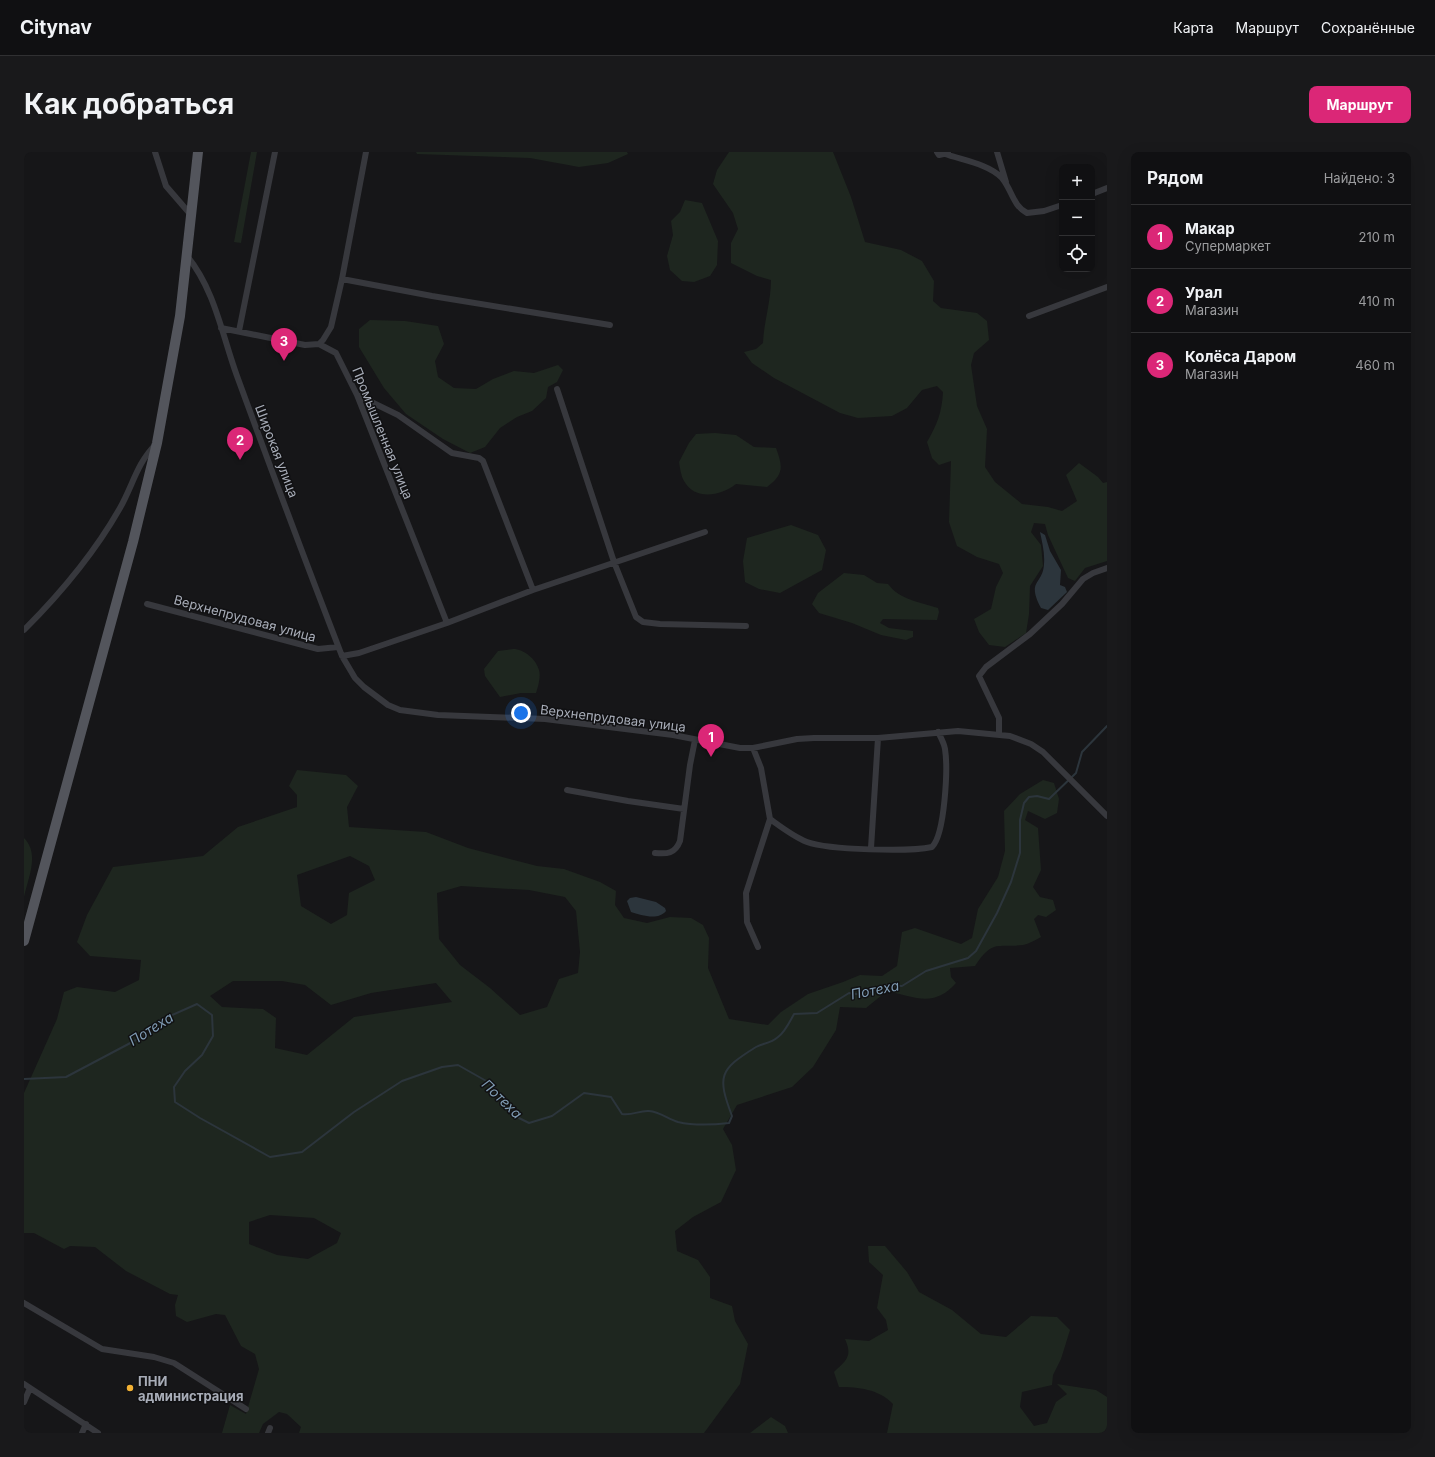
<!DOCTYPE html>
<html lang="ru">
<head>
<meta charset="utf-8">
<style>
  :root { --surface:#101012; --page:#19191b; --text:#f1f3f6; --muted:#9c9d9f; --line:#303032; --accent:#db2777 }
  body { margin:0; font-family:Inter,sans-serif; background:var(--page); color:var(--text) }
  .controls { position:absolute; right:12px; top:12px; display:grid; overflow:hidden; border-radius:8px; box-shadow:0 4px 16px #0002 }
  .controls button { width:36px; height:36px; display:grid; place-items:center; padding:0; border:0; border-bottom:1px solid var(--line); background:var(--surface); color:var(--text); font:20px sans-serif }
  .you { position:absolute; left:497px; top:561px; width:14px; height:14px; margin:-10px; border:3px solid #fff; border-radius:50%; background:#1a73e8; box-shadow:0 0 0 6px #1a73e833 }
  .badge { display:grid; place-items:center; width:26px; height:26px; border-radius:50%; background:var(--accent); color:#fff; font-size:13px; font-weight:700 }
  .pin { position:absolute; translate:-50% -33px; filter:drop-shadow(0 1px 2px #0008) }
  .pin::after { content:''; position:absolute; top:21px; width:14px; height:12px; background:inherit; clip-path:polygon(0 0,100% 0,50% 100%) }
  .list { margin:0; padding:0; list-style:none }
  h2 { display:flex; justify-content:space-between; align-items:center; height:52px; margin:0; padding:0 16px; font-size:17px }
  h2 small { font-size:13px; font-weight:400; color:var(--muted) }
  .list li { display:grid; grid-template-columns:26px 1fr auto; gap:12px; align-items:center; box-sizing:border-box; height:64px; padding:0 16px; border-top:1px solid var(--line) }
  .list b { display:block; font-size:15px; white-space:nowrap }
  .list p { margin:0; font-size:13px; white-space:nowrap; color:var(--muted) }
  .list em { font-size:13px; font-style:normal; color:var(--muted) }
  .icon { flex:none; width:22px; height:22px; fill:none; stroke:currentColor; stroke-width:2; stroke-linecap:round; stroke-linejoin:round }
  .map { position:relative; flex:none; width:1083px; height:1281px; overflow:hidden; border-radius:8px }
  header { display:flex; align-items:center; gap:24px; box-sizing:border-box; height:56px; padding:0 20px; background:var(--surface); border-bottom:1px solid var(--line) }
  header strong { font-size:19px }
  nav { display:flex; gap:22px; margin-inline-start:auto; font-size:14px }
  .intro { display:flex; align-items:center; justify-content:space-between; box-sizing:border-box; height:96px; padding:0 24px }
  h1 { margin:0; font-size:28px }
  .button { padding:10px 18px; border-radius:8px; background:var(--accent); color:#fff; font-size:14px; font-weight:700 }
  main { display:flex; gap:24px; padding:0 24px }
  aside { flex:1; background:var(--surface); border-radius:8px; box-shadow:0 4px 16px #0002 }
  .map>svg:first-child { display:block }
  .green { fill:#1e261f; fill-rule:evenodd }
  .water { fill:#2c353c }
  .lines { fill:none; stroke-linecap:round; stroke-linejoin:round }
  .stream { stroke:#2c353c; stroke-width:2 }
  .street { stroke:#37383d; stroke-width:6 }
  .primary { stroke:#53555c; stroke-width:10 }
  .poi-dot { fill:#f2b134; stroke:#111113; stroke-width:1.5 }
  .labels { text-anchor:middle; stroke-width:3; stroke-linejoin:round; paint-order:stroke }
  .street-label { font-size:13px; fill:#a8adb8; stroke:#111113 }
  .poi-label { font-size:13px; font-weight:bold; fill:#a8adb8; stroke:#111113; text-anchor:start }
  .water-label { font-size:14px; font-style:italic; fill:#7f9bb3; stroke:#111113 }
</style>
</head>
<body>
<header>
<strong>Citynav</strong>
<nav><a>Карта</a><a>Маршрут</a><a>Сохранённые</a></nav>
</header>
<div class="intro"><h1>Как добраться</h1><a class="button">Маршрут</a></div>
<main>
<div class="map">
<svg width="1083" height="1281" viewBox="0 0 1083 1281">
  <rect width="100%" height="100%" fill="#161618"/>
  <path class="green" d="M227,0H233L217,91L210,90Z
    M392,0H603L604,2L584,11L555,15L506,6L393,2Z
    M705,0H809L827,45L841,90L877,98L898,109L910,129L909,149L917,156L953,161L963,169L965,188L950,201L947,213L953,254L963,277L961,315L971,330L998,352L1024,355L1038,359L1053,349L1042,323L1055,311L1074,325L1079,331L1083,330V409L1061,416L1051,429L1044,426L1024,383L1021,372L1010,371L1007,380L1017,393L1019,414L1006,434L1005,462L1002,481L981,495L965,493L955,480L950,467L967,457L972,435L979,421L975,412L953,405L933,394L925,370L927,309L915,313L908,306L903,290C913,273 918,260 919,240L913,234L898,238L883,256L868,264L834,266L816,261L750,226L728,211L720,200L732,197L739,191C740,169 747,149 747,128L733,124L707,111V91L714,77L709,61L689,32L693,18Z
    M661,48L678,51L694,89L693,113L686,124L670,130L658,129L646,118L643,104L649,83L647,69L656,60Z
    M346,168L381,169L414,174L420,192L411,209L414,225L430,236L452,237L469,227L490,219L510,221L534,213L539,218L533,230L524,235L522,246L508,259L493,265L476,276L461,295L446,301L419,287L382,262L360,236L335,195V177Z
    M691,281L712,283L730,295L752,296C759,315 760,322 743,335L712,332C697,344 671,349 660,329C657,324 656,316 655,310L665,291L672,282Z
    M767,373L794,383L802,398L798,418L756,441L735,437L721,430L719,409L723,386Z
    M820,421L840,423L853,431L864,432C876,448 896,450 914,456L915,460L913,468L859,467L856,471L865,476L889,479V485L882,488L857,483L828,471L795,461L788,452L794,441Z
    M489,497C500,497 512,507 515,518C517,525 514,535 512,541H497L476,545L461,524L460,517L474,499Z
    M273,618L322,623L334,634L323,655L325,675L402,680L444,696L513,714L540,717L576,730L592,739L591,753L600,766L623,771L646,765L667,766L679,773L685,786L684,816L705,867L744,873L757,860L784,842L819,830L836,823L858,824L873,814L878,780L891,776L937,792L948,786L954,757L974,725L981,699L980,659L996,642L1019,628L1030,631L1035,647L1033,661L1021,667L1004,659L1001,668L1014,676L1017,718L1009,735L1016,745L1029,748L1032,758L1022,765L1014,763L1010,767L1017,785C1011,788 1005,792 999,793C973,796 969,787 951,814L926,816L927,825L932,831C910,856 891,845 863,839L842,856L816,855L812,878L789,915L768,935L713,953L699,977L708,993L712,1018L697,1050L669,1065L651,1079L653,1099L674,1108L686,1125V1146L708,1154L711,1169L724,1192L716,1232L680,1281H275L277,1275L263,1262L255,1260L239,1272L235,1281H198L206,1253L222,1262L235,1217L231,1202L217,1194L201,1163L192,1162L163,1170L152,1164L151,1153L154,1143L146,1142L102,1119L71,1095L46,1094L40,1097L10,1081H0V941L33,867L40,840L53,835L91,840L115,828L117,808L66,804L53,790L63,763L89,715L179,704L214,675L273,655V643L265,634ZM326,704L345,714L351,728L325,741L323,763L307,772L277,754L273,723ZM437,734L505,738L541,745L552,759L556,800L554,821L535,827L523,855L496,863L466,836L436,813L415,787L413,741ZM209,829H258L281,833L307,853L347,841L412,831L428,850L330,865L283,903L251,896L252,866L239,857L198,855L186,844ZM246,1063L290,1066L317,1081L313,1091L284,1107L253,1103L225,1092V1070Z
    M0,686C16,702 4,726 0,745Z
    M844,1094H861L883,1120L895,1140L928,1158L957,1182L982,1185L1007,1164L1033,1165L1046,1178L1037,1207L1029,1223L1028,1233L998,1240L996,1255L1010,1274L1023,1271L1032,1250L1043,1242L1033,1232L1072,1238L1083,1245V1281H863L869,1252C855,1237 834,1235 815,1235L810,1220C822,1208 829,1205 821,1187L845,1189L864,1178L862,1168L853,1156L859,1123L845,1110Z
    M747,1265L761,1274L764,1281H726Z"/>
  <path class="water" d="M1016,380L1021,383L1026,399L1037,418L1036,433L1041,435L1043,440L1024,458L1017,456C1002,428 1019,433 1020,412C1021,401 1018,390 1016,380Z
    M612,745L632,750L641,756L642,759C634,769 617,763 607,760L603,749L606,746Z"/>
  <g class="lines">
    <path class="stream" d="M0,927L42,925L112,888L137,868L173,852L188,863L189,884L178,903L161,919L150,935L151,950L176,966L246,1005L278,1000L330,960L378,929L418,915L434,913L464,930L485,951L495,966L505,971L528,964L560,941L587,945L598,962C608,964 616,958 625,959C636,960 644,967 654,970C671,974 688,973 705,971L708,964C693,924 695,918 732,895C739,891 746,892 754,885C761,880 766,869 770,862L793,861L825,841L839,843L862,833L878,834L902,819L944,806L952,799L973,761L987,730L996,701V668L1000,651L1005,645L1013,644L1025,647L1052,621L1058,600L1083,574"/>
    <path class="street" d="M131,0L142,34L167,63
      M913,0L915,3L924,1
      M973,0L982,30
      M921,2C938,8 965,12 978,26C988,38 989,54 1003,61L1020,59L1038,53
      M1068,42L1083,36
      M163,104C191,138 198,183 213,224C247,317 282,411 318,504L331,526L340,535L364,553L376,558L414,563L521,567L649,583L716,596H729L773,587L790,586H854L934,579L986,584L1007,592L1019,600L1083,664
      M318,127L408,144L586,173
      M1005,164L1083,135
      M197,176L281,193L295,192L299,188L307,175L318,127L342,0
      M215,179L251,0
      M295,192L312,201L333,243L423,471L335,501L318,504
      M533,237L590,410L612,465L619,470L636,472L722,474
      M333,243L374,263L428,301L455,306L459,309L509,438
      M123,452L294,497L314,495
      M423,471L509,438L681,380
      M0,478C36,442 71,400 96,356C109,333 113,311 132,292
      M975,582V566L955,524L962,515L1006,482L1038,452L1059,427L1069,421L1083,416
      M729,596L737,616L746,667L722,741L723,770L734,795
      M543,638L604,649L660,657
      M746,667C757,675 770,685 783,690C805,698 885,700 908,695C921,682 924,616 921,597C920,591 917,586 914,580
      M847,696L854,586
      M631,701C643,702 651,702 656,689L666,613L671,588
      M0,1151L78,1197L130,1205L150,1211L222,1257
      M0,1232L74,1281
      M0,1250L6,1236
      M58,1281L62,1272
      M244,1281L246,1276"/>
    <path class="primary" d="M0,789L109,390L133,291L156,164L174,0"/>
  </g>
  <circle class="poi-dot" cx="106" cy="1236" r="4"/>
  <g class="labels">
    <g class="street-label">
      <text transform="translate(359 281) rotate(68)" y="5">Промышленная улица</text>
      <text transform="translate(253 299) rotate(69)" y="5">Широкая улица</text>
      <text transform="translate(221 466) rotate(15)" y="5">Верхнепрудовая улица</text>
      <text transform="translate(589 566) rotate(7)" y="5">Верхнепрудовая улица</text>
    </g>
    <g class="poi-label">
      <text x="114" y="1234">ПНИ<tspan x="114" dy="15">администрация</tspan></text>
    </g>
    <g class="water-label">
      <text transform="translate(851 838) rotate(-11)" y="5">Потеха</text>
      <text transform="translate(127 877) rotate(-32)" y="5">Потеха</text>
      <text transform="translate(478 947) rotate(44)" y="5">Потеха</text>
    </g>
  </g>
</svg>
<div class="controls">
<button>+</button>
<button>−</button>
<button><svg class="icon" aria-label="locate" viewBox="0 0 24 24"><circle cx="12" cy="12" r="6"/><path d="M12 2v4M12 18v4M2 12h4M18 12h4"/></svg></button>
</div>
<div class="you"></div>
<div class="pin badge" style="left:687px;top:605px">1</div>
<div class="pin badge" style="left:216px;top:308px">2</div>
<div class="pin badge" style="left:260px;top:209px">3</div>
</div>
<aside>
<h2>Рядом<small>Найдено: 3</small></h2>
<ul class="list">
<li><span class="badge">1</span><div><b>Макар</b><p>Супермаркет</p></div><em>210 m</em></li>
<li><span class="badge">2</span><div><b>Урал</b><p>Магазин</p></div><em>410 m</em></li>
<li><span class="badge">3</span><div><b>Колёса Даром</b><p>Магазин</p></div><em>460 m</em></li>
</ul>
</aside>
</main>
</body>
</html>
